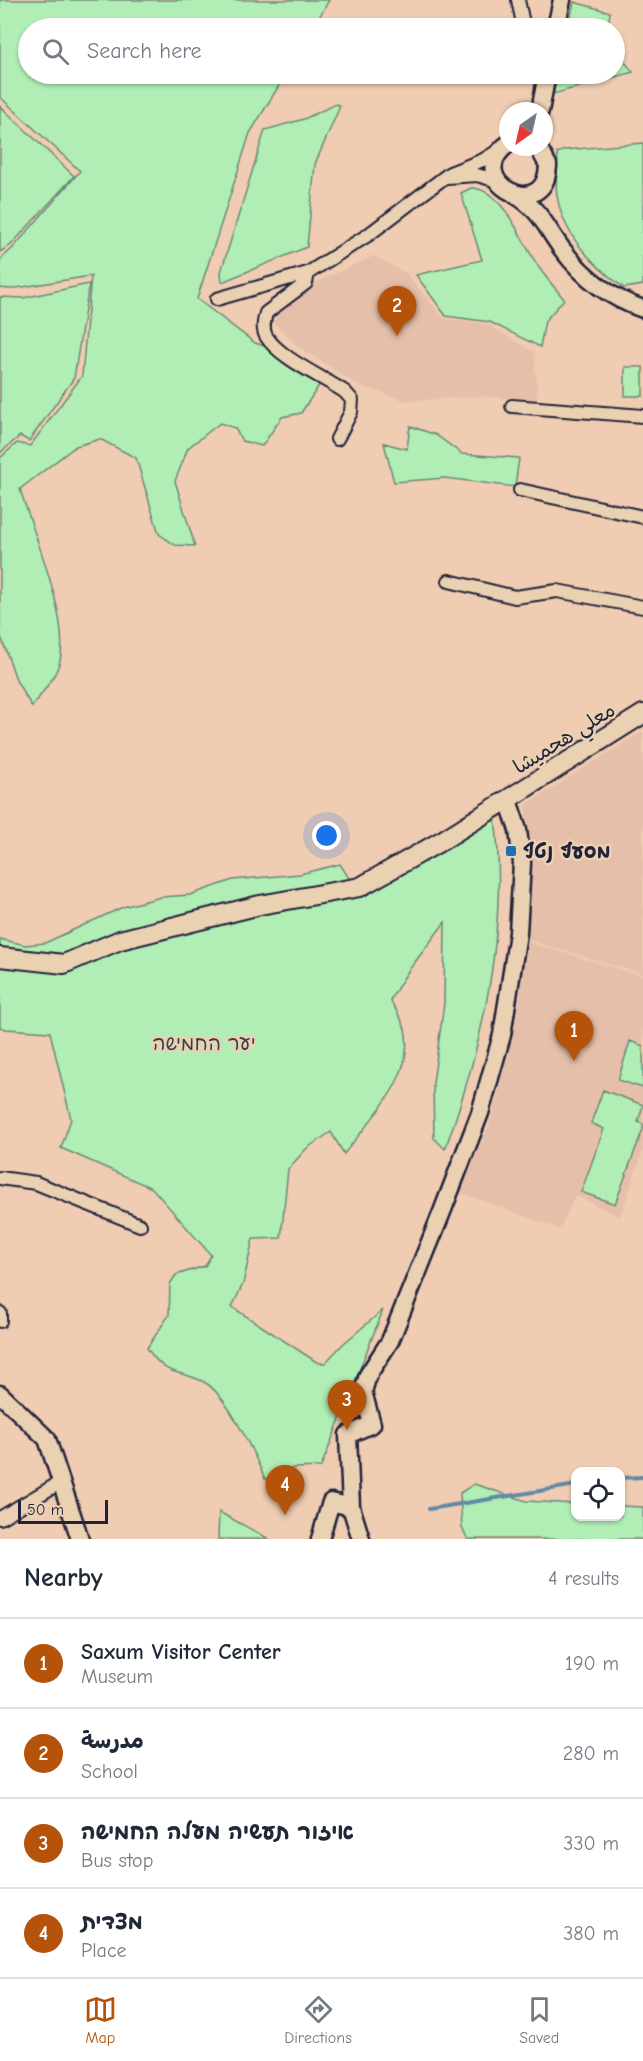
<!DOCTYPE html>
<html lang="en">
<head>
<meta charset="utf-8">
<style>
  :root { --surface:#fff; --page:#f6f6f7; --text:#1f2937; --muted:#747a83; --line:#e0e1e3; --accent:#b45309 }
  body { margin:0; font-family:"Comic Neue","Playpen Sans Arabic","Playpen Sans Hebrew",sans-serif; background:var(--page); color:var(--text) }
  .controls { position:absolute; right:18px; bottom:18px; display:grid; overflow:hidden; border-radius:12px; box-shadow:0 2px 4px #0004 }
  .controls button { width:54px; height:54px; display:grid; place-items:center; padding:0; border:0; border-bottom:2px solid var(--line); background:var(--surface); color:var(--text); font:30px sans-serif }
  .compass { position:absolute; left:499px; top:102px; width:54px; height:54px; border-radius:50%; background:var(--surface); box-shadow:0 2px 4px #0004; rotate:214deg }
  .scale { position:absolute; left:18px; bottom:15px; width:90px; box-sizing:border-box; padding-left:6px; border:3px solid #22223b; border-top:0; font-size:16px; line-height:21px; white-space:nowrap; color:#22223b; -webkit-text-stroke:4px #ead1b2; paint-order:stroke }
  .you { position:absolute; left:327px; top:836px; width:21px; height:21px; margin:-15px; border:4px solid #fff; border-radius:50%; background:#1a73e8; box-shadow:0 0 0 9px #1a73e833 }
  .badge { display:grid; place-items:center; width:39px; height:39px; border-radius:50%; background:var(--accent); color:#fff; font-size:20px; font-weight:700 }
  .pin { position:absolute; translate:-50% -50px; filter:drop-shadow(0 2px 3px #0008) }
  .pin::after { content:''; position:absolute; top:32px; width:21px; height:18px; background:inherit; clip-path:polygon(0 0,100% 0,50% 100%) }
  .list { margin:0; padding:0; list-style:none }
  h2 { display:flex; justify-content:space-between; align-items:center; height:78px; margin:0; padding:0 24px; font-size:26px }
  h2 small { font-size:20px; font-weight:400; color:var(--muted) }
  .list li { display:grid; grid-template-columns:39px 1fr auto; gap:18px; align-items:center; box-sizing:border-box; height:90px; padding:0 24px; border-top:2px solid var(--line) }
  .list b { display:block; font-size:22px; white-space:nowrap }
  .list p { margin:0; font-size:20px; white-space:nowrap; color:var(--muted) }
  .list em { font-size:20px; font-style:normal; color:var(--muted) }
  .icon { flex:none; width:33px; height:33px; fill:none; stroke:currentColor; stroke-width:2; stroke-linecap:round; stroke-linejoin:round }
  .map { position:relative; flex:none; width:643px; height:1539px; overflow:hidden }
  .search { position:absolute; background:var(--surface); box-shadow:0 2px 4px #0004; left:18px; right:18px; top:18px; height:66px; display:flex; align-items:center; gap:15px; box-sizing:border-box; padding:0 21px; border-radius:33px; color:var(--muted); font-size:22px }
  .sheet { height:438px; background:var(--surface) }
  nav { display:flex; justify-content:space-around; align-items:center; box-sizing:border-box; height:84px; border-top:2px solid var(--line); background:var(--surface); font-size:16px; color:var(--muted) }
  nav a { display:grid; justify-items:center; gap:3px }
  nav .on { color:var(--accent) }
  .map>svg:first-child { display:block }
  .built { fill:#e6bfab }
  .green { fill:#b0eeb5; stroke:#698878; stroke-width:1.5 }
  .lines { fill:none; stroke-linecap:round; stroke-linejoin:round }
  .stream { stroke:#628aa7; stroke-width:4 }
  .street-casing { stroke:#22223b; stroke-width:16 }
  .secondary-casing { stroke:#22223b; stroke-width:21 }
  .primary-casing { stroke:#22223b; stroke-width:22 }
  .street { stroke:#ead1b2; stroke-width:12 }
  .secondary { stroke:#ead1b2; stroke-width:16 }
  .primary { stroke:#ead1b2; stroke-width:18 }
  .poi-dot { fill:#1f6fb2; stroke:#ead1b2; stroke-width:2 }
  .labels { text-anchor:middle; stroke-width:5; stroke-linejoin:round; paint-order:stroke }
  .street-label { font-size:20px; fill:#22223b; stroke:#ead1b2 }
  .poi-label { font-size:20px; font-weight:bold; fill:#22223b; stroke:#ead1b2; text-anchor:start }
  .park-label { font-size:20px; fill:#37414d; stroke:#ead1b2 }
</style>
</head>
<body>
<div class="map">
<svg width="643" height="1539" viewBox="0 0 643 1539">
  <rect width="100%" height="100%" fill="#efccb2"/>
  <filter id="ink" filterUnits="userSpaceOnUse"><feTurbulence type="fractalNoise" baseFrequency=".0167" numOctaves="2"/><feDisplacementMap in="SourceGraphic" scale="12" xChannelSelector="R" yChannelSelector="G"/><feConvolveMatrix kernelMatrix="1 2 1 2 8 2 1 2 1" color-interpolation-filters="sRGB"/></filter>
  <g filter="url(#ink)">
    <path class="built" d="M374,256L407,274L443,318L486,324L534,352L538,403L487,396L407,401L358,385L299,347L273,322L297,291Z
      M643,731V974L525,939V927L526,805Z
      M527,942L643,976V1151L620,1217L575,1195L560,1229L459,1192L490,1123L518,1011Z"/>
    <path class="green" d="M0,0H329L313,28H28V74H286L250,133L197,299L255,343L285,352L325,376L301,413L282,417L262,446L242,441L235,428L220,423L188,448L175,481L195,546L175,545L159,534L136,458L100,439L76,446L20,489C33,532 67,612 61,655C59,674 43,691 32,707L17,682L0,634V458L17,443L30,446L82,376L91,276L10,289L0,288V260L13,248L80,171L0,97Z
      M574,2L610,12L608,28H568Z
      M615,39L619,46L615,50L633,72L553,94L558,74H614Z
      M336,104L340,106L315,164L307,247L222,282L221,272L265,130L304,119Z
      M0,106L74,176L11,245L0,252Z
      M643,143V285L624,288C593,265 563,236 557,195C554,181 560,167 557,153L565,150Z
      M471,188C503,188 522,243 538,266C546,278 555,288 564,299L545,321L540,347L490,322L446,316L416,275L482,260L461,193Z
      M89,284L74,378L29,441L20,436L0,453V297L23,298Z
      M625,367H643V396H625Z
      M410,426L436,435L462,454L519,458L515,487L445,478L394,482L384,443L407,449Z
      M495,817C508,928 483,1045 445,1149L434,1138L433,1083L444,1004L445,922L406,974L390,1000C395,1009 402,1019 405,1029C416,1077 370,1119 344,1154L331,1132L307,1148L288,1169L281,1238L253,1239L243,1284L232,1307L318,1363H325L343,1344L383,1310L321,1467L293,1468L281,1475L265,1479C255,1455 226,1393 204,1382C176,1368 168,1379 147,1348L169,1315L170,1284L176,1275L205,1266L211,1255L152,1188L61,1148L71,1119L50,1032L6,1029L0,1027V939L25,945L45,943L123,907L161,897L190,895L233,880L300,874L340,864L356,889Z
      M630,1041L643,1046V1088L618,1080Z
      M603,1090L643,1105L638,1122L643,1124V1129L615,1204L581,1192L604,1129L591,1123Z
      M474,1484L526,1501L575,1504L576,1516H620L621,1506L643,1507V1539H468L462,1528L460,1493Z
      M219,1512L269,1539H218Z"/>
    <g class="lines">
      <path class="stream" d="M620,1478L643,1477
        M429,1509L576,1485"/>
      <g class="street-casing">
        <path id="street" d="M518,0L524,28
          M447,177L477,175L498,181
          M308,273L306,283L266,313C264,321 262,329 266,336C279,358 323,377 345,392L352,400L351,412L337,439
          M217,299L308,273L368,235L450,173L483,160L501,149
          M512,406L643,416
          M520,490L643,517
          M449,581L515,597L557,591L643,607
          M0,1178L36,1183L140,1225
          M0,1313V1321
          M0,1518L61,1482"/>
      </g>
      <g class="secondary-casing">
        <path id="secondary" d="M556,28L562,0
          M540,111L547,74
          M508,144C460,180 546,226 548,165L538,147
          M514,194C541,210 545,226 562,249C583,277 610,298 643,309
          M0,1394L47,1439L80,1539
          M320,1539L331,1502L351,1507
          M361,1539L351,1507L348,1435L372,1424L363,1392L368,1375L390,1341L442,1212L480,1113L502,1035L518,933L522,863L518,830L508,800"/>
      </g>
      <g class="primary-casing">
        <path id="primary" d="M0,957L64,964L120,940L260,905L360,887L443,840L643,714"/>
      </g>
      <use href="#street" class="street"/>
      <use href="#secondary" class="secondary"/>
      <use href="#primary" class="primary"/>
    </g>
  </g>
  <rect class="poi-dot" x="505" y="845" width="12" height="12" rx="3"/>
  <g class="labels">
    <g class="street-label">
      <text transform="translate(564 738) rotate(-32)" y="7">معلي هحميشا</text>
    </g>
    <g class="poi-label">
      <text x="523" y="858">מסעף נטף</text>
    </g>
    <g class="park-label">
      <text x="204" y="1050">יער החמישה</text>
    </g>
  </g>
</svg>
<div class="controls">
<button><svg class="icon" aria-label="locate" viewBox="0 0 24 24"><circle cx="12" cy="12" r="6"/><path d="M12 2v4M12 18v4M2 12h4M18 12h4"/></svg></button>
</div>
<svg class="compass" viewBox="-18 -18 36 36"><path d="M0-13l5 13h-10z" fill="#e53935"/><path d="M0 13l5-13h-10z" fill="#747a83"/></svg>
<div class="scale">50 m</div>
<div class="you"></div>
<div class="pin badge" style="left:574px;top:1061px">1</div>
<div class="pin badge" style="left:397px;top:336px">2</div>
<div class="pin badge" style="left:347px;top:1430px">3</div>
<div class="pin badge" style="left:285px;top:1515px">4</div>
<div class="search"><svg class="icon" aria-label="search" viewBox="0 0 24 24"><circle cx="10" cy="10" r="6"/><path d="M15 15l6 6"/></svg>Search here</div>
</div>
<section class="sheet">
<h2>Nearby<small>4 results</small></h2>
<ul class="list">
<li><span class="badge">1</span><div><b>Saxum Visitor Center</b><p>Museum</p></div><em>190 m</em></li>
<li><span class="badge">2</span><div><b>مدرسة</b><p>School</p></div><em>280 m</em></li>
<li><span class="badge">3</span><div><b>איזור תעשיה מעלה החמישה</b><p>Bus stop</p></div><em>330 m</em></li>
<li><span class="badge">4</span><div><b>מצדית</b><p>Place</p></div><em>380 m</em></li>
</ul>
</section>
<nav>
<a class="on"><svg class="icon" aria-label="map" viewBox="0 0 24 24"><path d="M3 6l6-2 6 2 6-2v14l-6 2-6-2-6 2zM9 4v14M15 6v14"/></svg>Map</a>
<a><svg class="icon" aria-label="directions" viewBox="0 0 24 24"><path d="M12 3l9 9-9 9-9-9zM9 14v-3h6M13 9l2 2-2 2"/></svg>Directions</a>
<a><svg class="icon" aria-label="saved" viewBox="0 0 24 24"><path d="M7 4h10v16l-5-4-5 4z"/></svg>Saved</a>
</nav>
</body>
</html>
